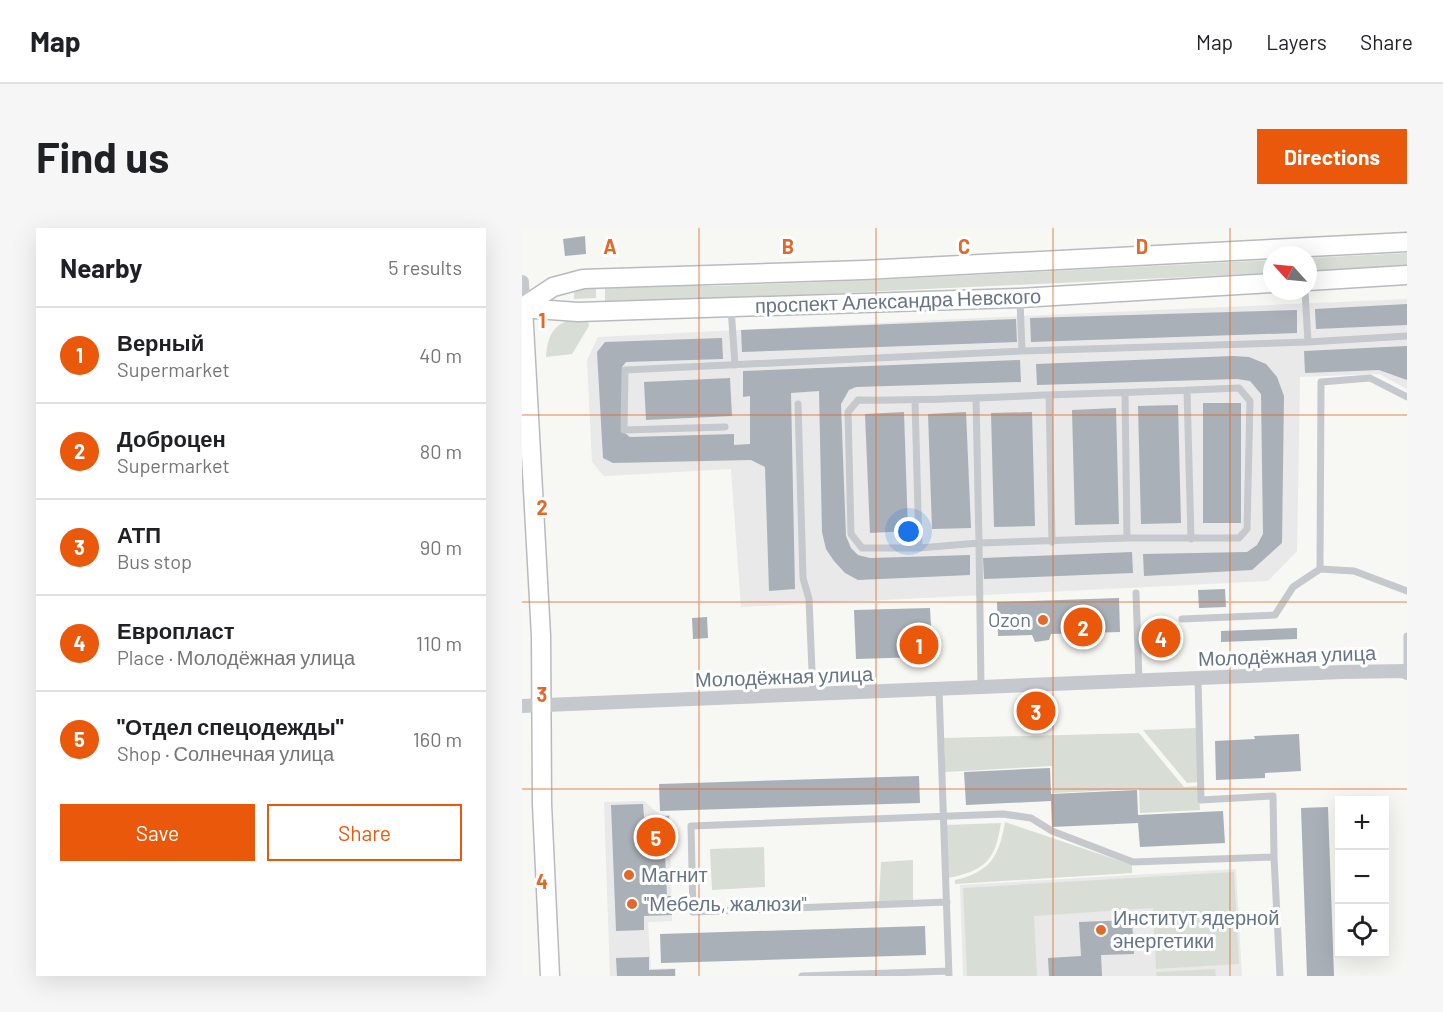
<!DOCTYPE html>
<html lang="en">
<head>
<meta charset="utf-8">
<style>
  :root { --surface:#fff; --page:#f6f6f6; --text:#202124; --muted:#757577; --line:#e0e0e0; --accent:#ea580c }
  body { margin:0; font-family:Barlow,sans-serif; background:var(--page); color:var(--text) }
  .controls { position:absolute; right:18px; bottom:18px; display:grid; overflow:hidden; border-radius:0px; box-shadow:0 6px 24px #0002 }
  .controls button { width:54px; height:54px; display:grid; place-items:center; padding:0; border:0; border-bottom:2px solid var(--line); background:var(--surface); color:var(--text); font:30px sans-serif }
  .compass { position:absolute; left:741px; top:18px; width:54px; height:54px; border-radius:50%; background:var(--surface); box-shadow:0 6px 24px #0002; rotate:297deg }
  .you { position:absolute; left:387px; top:304px; width:21px; height:21px; margin:-15px; border:4px solid #fff; border-radius:50%; background:#1a73e8; box-shadow:0 0 0 9px #1a73e833 }
  .badge { display:grid; place-items:center; width:39px; height:39px; border-radius:50%; background:var(--accent); color:#fff; font-size:20px; font-weight:700 }
  .pin { position:absolute; translate:-50% -50%; border:3px solid #fff; box-shadow:0 2px 6px #0006 }
  .list { margin:0; padding:0; list-style:none }
  h2 { display:flex; justify-content:space-between; align-items:center; height:78px; margin:0; padding:0 24px; font-size:26px }
  h2 small { font-size:20px; font-weight:400; color:var(--muted) }
  .list li { display:grid; grid-template-columns:39px 1fr auto; gap:18px; align-items:center; box-sizing:border-box; height:96px; padding:0 24px; border-top:2px solid var(--line) }
  .list b { display:block; font-size:22px; white-space:nowrap }
  .list p { margin:0; font-size:20px; white-space:nowrap; color:var(--muted) }
  .list em { font-size:20px; font-style:normal; color:var(--muted) }
  .actions { display:flex; gap:12px; padding:18px 24px }
  .actions a { flex:1; padding:14px 0; border:2px solid var(--accent); border-radius:0px; text-align:center; font-size:21px; color:var(--accent) }
  .actions .main { background:var(--accent); color:#fff }
  .icon { flex:none; width:33px; height:33px; fill:none; stroke:currentColor; stroke-width:2; stroke-linecap:round; stroke-linejoin:round }
  .map { position:relative; flex:none; width:885px; height:748px; overflow:hidden; border-radius:0px }
  header { display:flex; align-items:center; gap:36px; box-sizing:border-box; height:84px; padding:0 30px; background:var(--surface); border-bottom:2px solid var(--line) }
  header strong { font-size:28px }
  nav { display:flex; gap:33px; margin-inline-start:auto; font-size:21px }
  .intro { display:flex; align-items:center; justify-content:space-between; box-sizing:border-box; height:144px; padding:0 36px }
  h1 { margin:0; font-size:42px }
  .button { padding:15px 27px; border-radius:0px; background:var(--accent); color:#fff; font-size:21px; font-weight:700 }
  main { display:flex; gap:36px; padding:0 36px }
  aside { flex:1; background:var(--surface); border-radius:0px; box-shadow:0 6px 24px #0002 }
  .map>svg:first-child { display:block }
  .built { fill:#e8e9e8 }
  .green { fill:#d8ded5 }
  .building { fill:#a9b0b7 }
  .lines { fill:none; stroke-linecap:round; stroke-linejoin:round }
  .secondary-casing { stroke:#b7bbc0; stroke-width:21 }
  .lane { stroke:#c5c8cc; stroke-width:7 }
  .street { stroke:#c5c8cc; stroke-width:14 }
  .secondary { stroke:#fff; stroke-width:18 }
  .grid { fill:none; stroke:#e2692a; stroke-width:1.5; stroke-opacity:0.55 }
  .poi-dot { fill:#e2692a; stroke:#fff; stroke-width:2 }
  .labels { text-anchor:middle; stroke-width:6; stroke-linejoin:round; paint-order:stroke }
  .street-label { font-size:20px; fill:#667485; stroke:#fff }
  .poi-label { font-size:20px; fill:#667485; stroke:#fff; text-anchor:start }
  .grid-label { font-size:20px; text-anchor:middle; font-weight:bold; fill:#e2692a; stroke:#fff; stroke-width:6; stroke-linejoin:round; paint-order:stroke }
</style>
</head>
<body>
<header>
<strong>Map</strong>
<nav><a>Map</a><a>Layers</a><a>Share</a></nav>
</header>
<div class="intro"><h1>Find us</h1><a class="button">Directions</a></div>
<main>
<aside>
<h2>Nearby<small>5 results</small></h2>
<ul class="list">
<li><span class="badge">1</span><div><b>Верный</b><p>Supermarket</p></div><em>40 m</em></li>
<li><span class="badge">2</span><div><b>Доброцен</b><p>Supermarket</p></div><em>80 m</em></li>
<li><span class="badge">3</span><div><b>АТП</b><p>Bus stop</p></div><em>90 m</em></li>
<li><span class="badge">4</span><div><b>Европласт</b><p>Place · Молодёжная улица</p></div><em>110 m</em></li>
<li><span class="badge">5</span><div><b>&quot;Отдел спецодежды&quot;</b><p>Shop · Солнечная улица</p></div><em>160 m</em></li>
</ul>
<div class="actions"><a class="main">Save</a><a>Share</a></div>
</aside>
<div class="map">
<svg width="885" height="748" viewBox="0 0 885 748">
  <rect width="100%" height="100%" fill="#f7f7f4"/>
  <path class="built" d="M885,71V161L857,146L778,149L775,323L746,353L219,379L209,241L82,248L70,234L65,132L76,109L478,89Z
    M122,573L138,587H148L150,693L126,694L129,741L154,740V748H88L82,574Z
    M714,641L720,748H441L438,657Z"/>
  <path class="green" d="M885,25V38L786,43V30Z
    M750,32V45L193,71L83,73V58H191L353,52Z
    M74,58V70L52,71V59Z
    M65,88L67,98L50,126L24,129C26,98 38,93 65,88Z
    M675,500L677,554L665,555L621,502Z
    M617,505L662,559L676,558L678,582L618,585L617,561L531,565L530,538L423,544L422,510Z
    M483,594L610,637V645L433,656V652C468,644 477,629 483,594Z
    M479,595C473,633 464,642 426,650L424,597Z
    M242,619L243,659L190,662L188,621Z
    M391,632V673L357,674L359,634Z
    M712,644L717,736L634,741L631,680L512,688L515,748H445L441,660Z
    M693,741L694,748H635L634,744Z"/>
  <path class="building" d="M63,8L64,26L43,28L41,11Z
    M885,76V97L794,101L793,81Z
    M775,82V105L509,114L508,90Z
    M494,91L495,114L220,124L219,102Z
    M200,110L201,131L104,134L100,139V203L108,209L212,206V217L228,216V168L221,169V143L498,132L499,154L334,159L327,162L319,176L324,308L329,320L336,327L348,330L448,327V347L336,352L323,345L312,333L304,321L300,304L297,163L269,165L273,361L247,363L243,239L229,232L91,235L81,230L75,124L83,114Z
    M885,118V152L857,142L783,145L782,123Z
    M711,128L727,129L744,136L755,149L762,168L760,315L730,342L622,348L621,326L725,324L735,317L741,306L739,166L728,153L715,151L515,157L514,136Z
    M208,150L210,188L124,192L122,154Z
    M681,175H719V295H681Z
    M656,177L659,295L619,296L616,178Z
    M594,180L597,296L553,297L550,182Z
    M382,184L386,303L348,305L343,186Z
    M444,184L449,300L410,301L406,186Z
    M510,184L513,298L472,299L469,185Z
    M610,324L611,345L462,351L461,330Z
    M703,361L704,379L677,380L676,362Z
    M597,370L598,404L529,406L527,412L513,414L510,407L476,408L475,374Z
    M408,380L410,418L400,429L334,431L332,382Z
    M185,389L186,410L171,411L170,390Z
    M647,395L648,423L631,424L630,396Z
    M775,400V411L699,414V403Z
    M777,506L779,543L743,545V550L694,552L693,513L733,511L732,508Z
    M528,540L529,566L615,562L616,587L701,583L703,615L618,619L616,595L530,599L529,573L444,577L442,544Z
    M397,548L398,575L138,583L137,556Z
    M121,576L122,589L147,588L149,627H143L145,668H149L150,687L122,688V702L94,703L89,577Z
    M806,579L812,748H785L779,580Z
    M610,692L612,726L579,727L580,748H527L526,730L559,728L557,694Z
    M403,698L404,727L139,735L138,706Z
    M127,729V742L153,741V748H95L94,730Z"/>
  <g class="lines">
    <g class="secondary-casing">
      <path id="secondary" d="M786,53L885,47
        M1,79L31,59L61,51L342,42L885,14
        M1,79L19,408L20,576L28,748
        M0,80L56,84L498,70L750,55"/>
    </g>
    <path class="lane" d="M783,63L786,114
      M498,72L500,123
      M209,80L213,137
      M665,162L669,311
      M603,165L605,310
      M527,167L530,314
      M885,169L848,150L799,154L798,341L832,343L885,363
      M454,170L457,315L397,320H340L329,306L326,184L336,172C399,173 461,170 524,167C589,165 653,163 717,160L728,173L725,301L717,310H605L457,315L459,459
      M393,173L397,320
      M276,176L281,350L287,371L291,467
      M203,199L102,202L103,142L500,123L786,114L885,108
      M614,365L617,453
      M660,391L753,387L771,359L798,341
      M885,408V443
      M676,450L679,572L751,568L752,629
      M417,462L427,748
      M425,674L171,684L169,598L481,586L509,590L530,603L611,634L752,629L758,748
      M280,748L427,743"/>
    <path class="street" d="M0,54L1,79
      M0,478L820,444L885,443V445"/>
    <use href="#secondary" class="secondary"/>
  </g>
  <path class="grid" d="M177,0V748M354,0V748M531,0V748M708,0V748M0,187H885M0,374H885M0,561H885"/>
  <g class="poi-dot">
    <circle cx="521" cy="392" r="6"/>
    <circle cx="107" cy="647" r="6"/>
    <circle cx="110" cy="676" r="6"/>
    <circle cx="579" cy="702" r="6"/>
  </g>
  <g class="labels">
    <g class="street-label">
      <text transform="translate(376 73) rotate(-2)" y="7">проспект Александра Невского</text>
      <text transform="translate(765 428) rotate(-2)" y="7">Молодёжная улица</text>
      <text transform="translate(262 449) rotate(-2)" y="7">Молодёжная улица</text>
    </g>
    <g class="poi-label">
      <text x="509" y="399" text-anchor="end">Ozon</text>
      <text x="119" y="654">Магнит</text>
      <text x="122" y="683">"Мебель, жалюзи"</text>
      <text x="591" y="697">Институт ядерной<tspan x="591" dy="23">энергетики</tspan></text>
    </g>
  </g>
  <g class="grid-label">
    <text x="88" y="26">A</text>
    <text x="266" y="26">B</text>
    <text x="442" y="26">C</text>
    <text x="620" y="26">D</text>
    <text x="20" y="100">1</text>
    <text x="20" y="287">2</text>
    <text x="20" y="474">3</text>
    <text x="20" y="661">4</text>
  </g>
</svg>
<div class="controls">
<button>+</button>
<button>−</button>
<button><svg class="icon" aria-label="locate" viewBox="0 0 24 24"><circle cx="12" cy="12" r="6"/><path d="M12 2v4M12 18v4M2 12h4M18 12h4"/></svg></button>
</div>
<svg class="compass" viewBox="-18 -18 36 36"><path d="M0-13l5 13h-10z" fill="#e53935"/><path d="M0 13l5-13h-10z" fill="#757577"/></svg>
<div class="you"></div>
<div class="pin badge" style="left:397px;top:417px">1</div>
<div class="pin badge" style="left:561px;top:399px">2</div>
<div class="pin badge" style="left:514px;top:483px">3</div>
<div class="pin badge" style="left:639px;top:410px">4</div>
<div class="pin badge" style="left:134px;top:609px">5</div>
</div>
</main>
</body>
</html>
